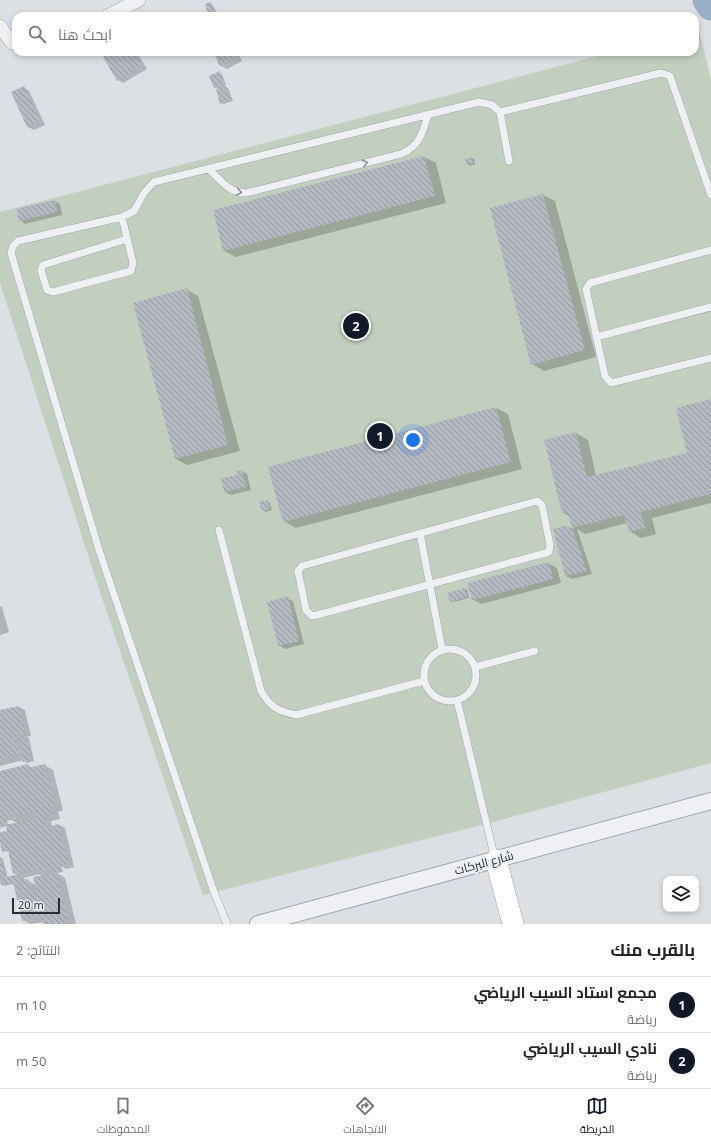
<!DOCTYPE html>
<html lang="ar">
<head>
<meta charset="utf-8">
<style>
  :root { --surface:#fff; --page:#f6f6f6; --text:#222; --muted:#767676; --line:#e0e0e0; --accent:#111827 }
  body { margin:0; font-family:"Noto Sans",Cairo,sans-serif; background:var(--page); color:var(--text); direction:rtl }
  .controls { position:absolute; right:12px; bottom:12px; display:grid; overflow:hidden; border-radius:8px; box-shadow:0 2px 6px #0003 }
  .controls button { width:36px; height:36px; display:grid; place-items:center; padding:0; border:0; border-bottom:1px solid var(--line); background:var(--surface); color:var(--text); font:20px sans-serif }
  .scale { position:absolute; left:12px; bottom:10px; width:48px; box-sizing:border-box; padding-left:4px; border:2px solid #272e3a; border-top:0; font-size:11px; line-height:14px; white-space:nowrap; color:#272e3a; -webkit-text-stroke:3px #ebeef3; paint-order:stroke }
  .you { position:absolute; left:413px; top:440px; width:14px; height:14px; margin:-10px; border:3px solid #fff; border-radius:50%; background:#1a73e8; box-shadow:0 0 0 6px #1a73e833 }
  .badge { display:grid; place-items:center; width:26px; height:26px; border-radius:50%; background:var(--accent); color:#fff; font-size:13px; font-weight:700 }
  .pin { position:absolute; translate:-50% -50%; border:2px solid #fff; box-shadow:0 1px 4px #0006 }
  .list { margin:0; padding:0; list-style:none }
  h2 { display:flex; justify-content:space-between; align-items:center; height:52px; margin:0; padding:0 16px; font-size:17px }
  h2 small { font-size:13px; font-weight:400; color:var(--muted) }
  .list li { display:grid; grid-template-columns:26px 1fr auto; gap:12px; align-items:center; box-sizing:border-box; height:56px; padding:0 16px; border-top:1px solid var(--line) }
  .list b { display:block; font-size:15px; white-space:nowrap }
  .list p { margin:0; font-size:13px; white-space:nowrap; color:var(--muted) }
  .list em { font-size:13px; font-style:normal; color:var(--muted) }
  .icon { flex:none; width:22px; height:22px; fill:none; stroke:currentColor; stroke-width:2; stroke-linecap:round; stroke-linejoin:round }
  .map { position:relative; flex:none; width:711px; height:924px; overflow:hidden; direction:ltr }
  .search { position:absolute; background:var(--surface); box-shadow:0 2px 6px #0003; left:12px; right:12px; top:12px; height:44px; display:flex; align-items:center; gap:10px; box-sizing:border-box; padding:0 14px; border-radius:12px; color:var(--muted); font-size:15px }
  .sheet { height:164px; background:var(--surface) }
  nav { display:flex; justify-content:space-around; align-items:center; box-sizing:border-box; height:56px; border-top:1px solid var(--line); background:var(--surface); font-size:11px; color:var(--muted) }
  nav a { display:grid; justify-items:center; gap:2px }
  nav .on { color:var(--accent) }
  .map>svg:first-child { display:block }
  .garden { fill:#c2cfbe }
  .shadow { fill:#0003; fill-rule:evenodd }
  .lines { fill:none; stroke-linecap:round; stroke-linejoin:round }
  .river { stroke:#99adc4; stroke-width:29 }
  .building { fill:url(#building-back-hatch); fill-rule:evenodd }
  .service-casing { stroke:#a2a7ae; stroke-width:8 }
  .minor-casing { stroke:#a2a7ae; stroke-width:14 }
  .tertiary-casing { stroke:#a2a7ae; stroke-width:18 }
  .primary-casing { stroke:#9ca4b0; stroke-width:22 }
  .service { stroke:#eef0f4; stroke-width:7 }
  .minor { stroke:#eef0f4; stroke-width:13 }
  .tertiary { stroke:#eef0f4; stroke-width:16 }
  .primary { stroke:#fff; stroke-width:21 }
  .oneway { stroke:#8a8f97 }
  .labels { text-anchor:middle; stroke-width:4; stroke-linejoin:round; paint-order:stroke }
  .street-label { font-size:12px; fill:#272e3a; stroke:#ebeef3 }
</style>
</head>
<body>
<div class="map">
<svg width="711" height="924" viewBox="0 0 711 924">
  <defs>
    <pattern id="building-back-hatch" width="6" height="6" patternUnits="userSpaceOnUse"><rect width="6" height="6" fill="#b4b9c2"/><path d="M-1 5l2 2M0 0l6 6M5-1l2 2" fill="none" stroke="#92979f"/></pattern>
  </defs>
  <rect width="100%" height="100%" fill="#dce0e5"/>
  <path class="garden" d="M699,30L711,80V763L486,824L203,895L99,589L0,283V212L613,52H695V31Z"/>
  <path class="shadow" d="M211,3L213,5L218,16H210Z
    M113,52H137L147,69L123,83L118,80Z
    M214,52H238L242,61L227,69L221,66Z
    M220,73L222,74L226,85L224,86L228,88L233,101L224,104L221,103L218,89L214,87Z
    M24,87L29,91L45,125L34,130L28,127L12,93Z
    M424,157L436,163L446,203L236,257L224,251L214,211Z
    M472,158L474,159L475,164L470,166L468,164Z
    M543,195L555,201L596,357L544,371L532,364Z
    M55,201L60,204L62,215L25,224L20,220Z
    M186,289L198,296L240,451L187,465L176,459Z
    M711,400V503L652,518L656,534L641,538L629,531L627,523L585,534L577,529L592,574L572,579L566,576L555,529L564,527L574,529L571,517L563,513L576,433L588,440L596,476L688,454Z
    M496,408L508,414L522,469L296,528L284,521L270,467Z
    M242,471L247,474L251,490L231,495L225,492Z
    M267,501L270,503L272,510L266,512L263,510Z
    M548,563L557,568L561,583L481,604L472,599Z
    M464,589L467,590L469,598L454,602L451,601Z
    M287,598L293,601L304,644L285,649L279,645Z
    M0,606L2,607L9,632L0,635Z
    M19,707L25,710L31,736L26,737L29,738L34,761L27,763L24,760L0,766V711Z
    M28,765L32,768L45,765L53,770L63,810L58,812L60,819L51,821L52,827L59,825L65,828L74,867L66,869L61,866L63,872L57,873L65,878L76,924H44V922L30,924L23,920L14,884L4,886L2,884L0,858L3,859L8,878L18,875L14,873L9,852L3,851L0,839V833H8L7,826L0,828V772ZM11,820L17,823L8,825L7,821ZM39,874L42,876L36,885L27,880H25L24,878Z"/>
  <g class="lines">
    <path class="river" d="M707,0L711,6"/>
  </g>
  <path class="building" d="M211,2L216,16H209L205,4Z
    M111,52H134L142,66L117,81L103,57Z
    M213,52H234L237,58L220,66Z
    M220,71L224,84L214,88L209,76Z
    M24,86L40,121L27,127L11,92Z
    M226,86L231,100L220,104L216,89Z
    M424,156L435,196L223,251L213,210Z
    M472,157L473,163L467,165L465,159Z
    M543,194L585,350L531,365L490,208Z
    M55,200L57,212L19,221L16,209Z
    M187,288L228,445L175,459L133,303Z
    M711,399V494L641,512L645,528L629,532L624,515L572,528L587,571L565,576L553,529L564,526L572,528L568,512L562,513L544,440L576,432L587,477L687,453L676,408Z
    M496,407L511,462L283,522L268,467Z
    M242,470L246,487L224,492L221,478L237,475L236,471Z
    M267,500L270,509L262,511L259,502Z
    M549,562L553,579L472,600L467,583Z
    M464,588L467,597L450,602L447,593Z
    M288,596L299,641L278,646L267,602Z
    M19,706L26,733L15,736L19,754L0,759V710Z
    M26,736L32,760L23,762L18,738Z
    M28,764V768L45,764L55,806L50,807L52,814L45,816L48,827L59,824L69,864L60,866L61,871L56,872L68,922L60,924H43L41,916L22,921L13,882L1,885L0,880V855L6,877L21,874L23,880L28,879L31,891L37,890L33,877L53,873L52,868L33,872V869L13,874L8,850L2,852L0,843V832L7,831L6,825L0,826V771ZM35,811L37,818L6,825L5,818Z"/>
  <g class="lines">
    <g class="service-casing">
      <path id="service" d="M500,112L509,161
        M209,169C220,180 229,193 246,193L401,154C420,146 423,132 428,114
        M122,217L133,263L131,271L53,292L47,290L41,270L43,265L127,239
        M711,250L590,283L586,289L605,376L611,383L711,358
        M596,337L711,307
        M537,501L542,505L550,545L549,552L317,615L312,616L306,610L298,571L302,566Z
        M219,530L261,691C271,708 278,711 296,715L424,681
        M420,533L442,649
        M424 675a26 26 0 1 1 52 0a26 26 0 1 1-52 0Z
        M475,667L535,651
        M457,700L495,859
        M227,924L214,892L99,550L11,253L13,246L18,241L122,217L134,211L144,193L154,182L479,102L492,105L500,112L661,73L670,76L711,195"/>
    </g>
    <g class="minor-casing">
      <path id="minor" d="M107,16L139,0
        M0,26L12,43L16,44"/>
    </g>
    <g class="tertiary-casing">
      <path id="tertiary" d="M258,924L711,801"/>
    </g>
    <g class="primary-casing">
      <path id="primary" d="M496,860L513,924"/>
    </g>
    <use href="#service" class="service"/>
    <use href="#minor" class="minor"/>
    <use href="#tertiary" class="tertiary"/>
    <use href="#primary" class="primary"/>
  </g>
  <defs><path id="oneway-chevron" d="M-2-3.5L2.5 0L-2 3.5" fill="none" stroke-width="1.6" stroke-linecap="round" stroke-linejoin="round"/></defs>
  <g class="oneway">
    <use href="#oneway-chevron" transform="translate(365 163) rotate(-14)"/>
    <use href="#oneway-chevron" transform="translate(239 192) rotate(10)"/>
  </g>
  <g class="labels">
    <g class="street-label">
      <text transform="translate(484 863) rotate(-15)" y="4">شارع البركات</text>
    </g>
  </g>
</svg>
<div class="controls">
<button><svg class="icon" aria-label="layers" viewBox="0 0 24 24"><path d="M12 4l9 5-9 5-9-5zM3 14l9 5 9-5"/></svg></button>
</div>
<div class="scale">20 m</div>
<div class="you"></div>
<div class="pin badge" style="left:380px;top:436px">1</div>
<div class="pin badge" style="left:356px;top:326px">2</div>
<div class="search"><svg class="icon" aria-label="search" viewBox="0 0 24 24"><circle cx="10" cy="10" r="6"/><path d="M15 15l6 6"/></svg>ابحث هنا</div>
</div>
<section class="sheet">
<h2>بالقرب منك<small>النتائج: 2</small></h2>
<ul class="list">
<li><span class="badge">1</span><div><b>مجمع استاد السيب الرياضي</b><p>رياضة</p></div><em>10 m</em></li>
<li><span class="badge">2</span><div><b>نادي السيب الرياضي</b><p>رياضة</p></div><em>50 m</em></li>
</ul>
</section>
<nav>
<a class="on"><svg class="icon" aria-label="map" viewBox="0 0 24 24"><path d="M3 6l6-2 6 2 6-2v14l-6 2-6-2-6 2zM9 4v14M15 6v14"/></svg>الخريطة</a>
<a><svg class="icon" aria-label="directions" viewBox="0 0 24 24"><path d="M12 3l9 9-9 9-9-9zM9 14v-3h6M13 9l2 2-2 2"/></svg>الاتجاهات</a>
<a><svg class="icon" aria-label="saved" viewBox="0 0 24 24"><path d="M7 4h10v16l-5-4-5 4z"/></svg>المحفوظات</a>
</nav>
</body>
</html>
